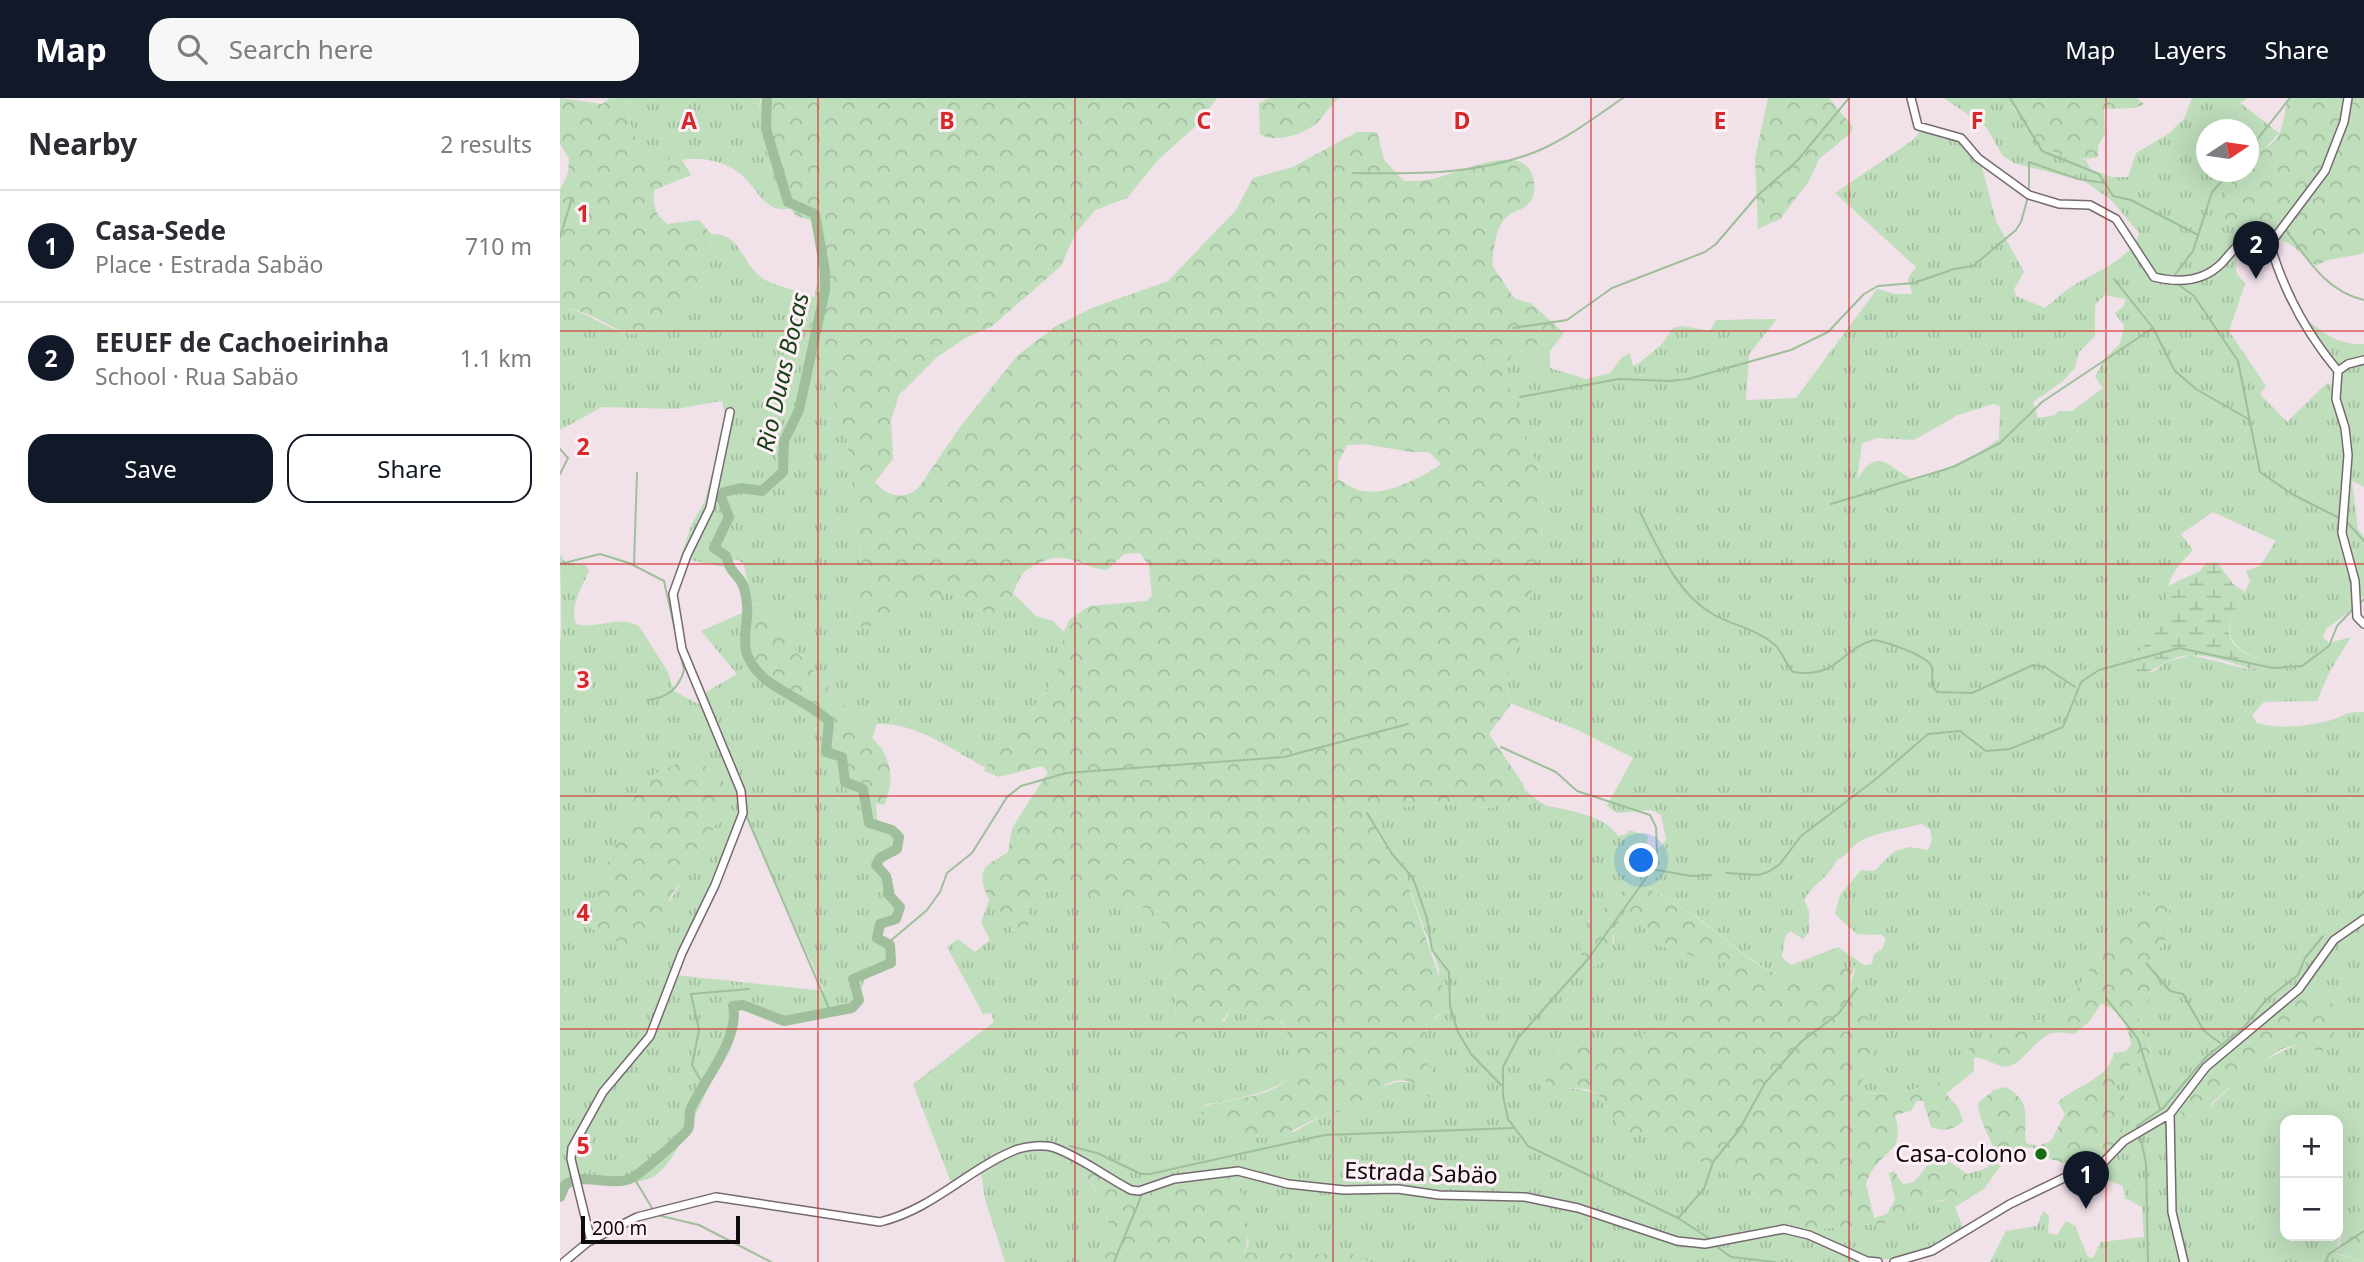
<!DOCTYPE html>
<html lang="en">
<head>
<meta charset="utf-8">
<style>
  :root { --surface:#fff; --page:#f7f7f7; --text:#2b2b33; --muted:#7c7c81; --line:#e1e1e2; --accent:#111827 }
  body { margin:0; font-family:"Noto Sans",sans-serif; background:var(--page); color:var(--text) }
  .controls { position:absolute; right:21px; bottom:21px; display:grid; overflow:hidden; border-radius:14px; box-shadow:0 7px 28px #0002 }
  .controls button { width:63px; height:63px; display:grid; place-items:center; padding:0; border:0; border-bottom:2px solid var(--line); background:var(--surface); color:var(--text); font:35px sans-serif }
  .compass { position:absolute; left:1636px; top:21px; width:63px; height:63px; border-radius:50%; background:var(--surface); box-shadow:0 7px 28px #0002; rotate:77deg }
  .scale { position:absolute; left:21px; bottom:18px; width:159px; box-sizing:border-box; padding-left:7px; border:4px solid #0f0a0c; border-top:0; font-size:19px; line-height:24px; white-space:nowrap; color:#0f0a0c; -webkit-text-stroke:5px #ffeff6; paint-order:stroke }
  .you { position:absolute; left:1082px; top:763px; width:24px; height:24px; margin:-18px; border:5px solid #fff; border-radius:50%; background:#1a73e8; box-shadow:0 0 0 10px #1a73e833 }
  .badge { display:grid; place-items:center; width:46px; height:46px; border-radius:50%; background:var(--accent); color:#fff; font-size:23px; font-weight:700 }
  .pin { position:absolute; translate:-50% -58px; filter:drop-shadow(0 2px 4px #0008) }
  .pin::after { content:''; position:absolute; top:37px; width:24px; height:21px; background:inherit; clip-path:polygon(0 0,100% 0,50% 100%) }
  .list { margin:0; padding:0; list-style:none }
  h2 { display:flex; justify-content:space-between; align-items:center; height:91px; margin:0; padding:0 28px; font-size:30px }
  h2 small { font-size:23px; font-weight:400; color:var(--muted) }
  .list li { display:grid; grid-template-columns:46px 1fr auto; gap:21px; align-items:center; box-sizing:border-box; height:112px; padding:0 28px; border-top:2px solid var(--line) }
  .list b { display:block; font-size:26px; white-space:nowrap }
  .list p { margin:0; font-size:23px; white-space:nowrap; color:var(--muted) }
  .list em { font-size:23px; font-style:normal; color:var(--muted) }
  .actions { display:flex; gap:14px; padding:21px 28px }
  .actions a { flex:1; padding:16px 0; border:2px solid var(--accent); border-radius:21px; text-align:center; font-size:24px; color:var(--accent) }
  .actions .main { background:var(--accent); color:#fff }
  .icon { flex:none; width:38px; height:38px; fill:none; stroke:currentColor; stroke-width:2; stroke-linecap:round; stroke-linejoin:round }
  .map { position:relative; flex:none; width:1804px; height:1164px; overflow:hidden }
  header { display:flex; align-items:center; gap:42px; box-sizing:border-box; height:98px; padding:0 35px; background:var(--accent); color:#fff }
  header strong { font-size:33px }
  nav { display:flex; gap:38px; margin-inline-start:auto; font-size:24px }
  .search { width:490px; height:63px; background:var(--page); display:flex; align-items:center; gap:18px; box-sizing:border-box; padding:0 24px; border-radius:21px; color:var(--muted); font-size:26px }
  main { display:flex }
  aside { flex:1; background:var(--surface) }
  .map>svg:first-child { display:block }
  .grass { fill:url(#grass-tufts); fill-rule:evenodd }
  .forest { fill:url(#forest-crowns); fill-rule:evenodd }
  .wetland { fill:url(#wetland-marsh) }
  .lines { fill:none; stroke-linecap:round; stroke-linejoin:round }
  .stream { stroke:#9fbf9c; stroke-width:2 }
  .river { stroke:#9fbf9c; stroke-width:10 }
  .minor-casing { stroke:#776970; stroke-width:10 }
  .minor { stroke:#fff; stroke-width:7 }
  .grid { fill:none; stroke:#d62828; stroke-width:2; stroke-opacity:0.55 }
  .poi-dot { fill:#146c15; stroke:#ffeff6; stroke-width:2.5 }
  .labels { text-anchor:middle; stroke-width:6; stroke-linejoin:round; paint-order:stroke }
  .poi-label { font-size:23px; fill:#0f0a0c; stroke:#ffeff6; text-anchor:end }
  .street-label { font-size:23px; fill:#0f0a0c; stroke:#ffeff6 }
  .water-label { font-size:24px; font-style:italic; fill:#164315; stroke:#ffeff6 }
  .grid-label { font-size:23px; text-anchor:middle; font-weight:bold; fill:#d62828; stroke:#ffeff6; stroke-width:6; stroke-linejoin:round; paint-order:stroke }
</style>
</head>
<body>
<header>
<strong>Map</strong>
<div class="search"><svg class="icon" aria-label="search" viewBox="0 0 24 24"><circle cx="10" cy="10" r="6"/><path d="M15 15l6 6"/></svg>Search here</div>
<nav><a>Map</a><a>Layers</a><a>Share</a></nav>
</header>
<main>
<aside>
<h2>Nearby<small>2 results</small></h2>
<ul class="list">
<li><span class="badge">1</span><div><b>Casa-Sede</b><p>Place · Estrada Sabäo</p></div><em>710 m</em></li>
<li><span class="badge">2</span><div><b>EEUEF de Cachoeirinha</b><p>School · Rua Sabäo</p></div><em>1.1 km</em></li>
</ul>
<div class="actions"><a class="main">Save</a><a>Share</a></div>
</aside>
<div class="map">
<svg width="1804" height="1164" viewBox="0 0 1804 1164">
  <defs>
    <pattern id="grass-tufts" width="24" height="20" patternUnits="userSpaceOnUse" patternTransform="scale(1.75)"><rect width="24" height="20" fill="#bfdebc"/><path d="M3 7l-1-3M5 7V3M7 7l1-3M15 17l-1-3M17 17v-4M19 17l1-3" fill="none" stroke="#a3bda0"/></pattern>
    <pattern id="forest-crowns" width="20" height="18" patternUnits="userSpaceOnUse" patternTransform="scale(1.75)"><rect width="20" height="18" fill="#bfdebc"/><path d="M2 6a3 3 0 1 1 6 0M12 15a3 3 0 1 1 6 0" fill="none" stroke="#a3bda0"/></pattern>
    <pattern id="wetland-marsh" width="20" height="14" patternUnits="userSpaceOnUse" patternTransform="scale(1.75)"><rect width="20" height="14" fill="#bfdebc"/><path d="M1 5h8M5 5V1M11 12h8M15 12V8" fill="none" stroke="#a3bda0"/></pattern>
  </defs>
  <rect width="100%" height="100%" fill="#f1e1e9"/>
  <path class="grass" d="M65,0H202L199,6L202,19L210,21L214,75L231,111C204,114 200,95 184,79C168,64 143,58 122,62L116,53L106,66C78,64 69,24 65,0Z
    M1384,0H1452L1454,11L1494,55L1526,62L1531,72L1552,79H1568L1576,55L1608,36L1624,21L1632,0H1688L1680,5L1719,35L1693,63L1689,66L1688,32H1646V74H1678L1655,124H1665L1686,135L1677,153L1676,174L1685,186L1669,233L1706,288L1700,296L1727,324L1767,285L1772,287L1773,275L1749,223C1766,238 1781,247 1804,246V389L1792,383L1798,431L1804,439V499L1795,501V509L1766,531L1763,539L1769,545L1791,539L1770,573L1757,603L1704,604L1692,617L1697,625C1720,631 1745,629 1768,623C1782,619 1788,612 1804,614V1106C1788,1117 1777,1135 1777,1156L1804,1164H1430L1446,1133L1477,1128L1483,1113L1489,1117L1488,1135L1497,1137L1506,1123L1515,1128L1528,1159L1533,1160L1541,1144L1584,1139L1582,1109L1565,1100L1563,1088L1527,1074L1517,1075L1546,1061L1559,1019L1570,1003L1556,990V981L1570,967L1579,964L1584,977L1592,969L1589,944L1581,935L1577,908L1588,903L1595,858L1607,839L1610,799L1604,792L1592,793L1570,809L1562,829L1551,838L1511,900L1488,922L1473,923L1451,934H1432L1408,951L1394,980C1363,989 1330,1000 1298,994L1315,952L1291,885L1296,868C1277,872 1253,881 1233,879C1195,873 1172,844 1142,823C1124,811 1105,800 1087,789L1095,779L1117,769L1106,742L1101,717L1091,712L1057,715L1047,708L1073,660L1013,630L950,605L947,583L977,474L983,420L982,380L950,293L945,271L955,250L975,260L990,253V270L1026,281L1050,275L1062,259L1070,255L1073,268L1078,266L1102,246L1113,230L1122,228L1150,233L1156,222L1217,221L1189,256L1186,302L1236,300L1317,191L1335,196H1352L1348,180L1356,169L1275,95L1353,42L1363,30L1396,35L1407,41L1418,54L1436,123L1464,174L1454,191L1456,198L1485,210C1494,203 1502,195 1511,189C1531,176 1573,161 1579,135L1551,102L1524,83L1454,65L1443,58L1426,29ZM1544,197L1565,201L1564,208L1555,215L1564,228L1560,246L1544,261L1535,279L1543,290L1512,313H1498L1496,317L1478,320L1473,304L1503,283L1515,270L1519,254L1535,238V207ZM1433,306L1440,308L1439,341L1410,361L1354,382C1330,372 1318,345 1297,382L1302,345L1318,340L1354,342L1398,317ZM1653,414L1716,443L1700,468L1686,473L1690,483C1672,524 1650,541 1703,563L1695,573L1631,557L1607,564L1594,573L1562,577V561L1574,560L1610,516C1603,483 1612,475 1633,452L1621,436ZM1361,726L1370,731L1372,742L1368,752L1350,749L1335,753L1314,773L1301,772L1280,797L1275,816L1297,836L1322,837L1326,841L1322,851L1314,856L1312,866L1304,867L1278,849L1231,867L1222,859L1225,839L1230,833L1243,841L1249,834V813L1244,802C1255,783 1267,782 1277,762C1287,758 1290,749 1299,744C1318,733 1340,732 1361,726ZM1738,889L1741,946C1707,956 1674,984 1649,1010L1688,937L1711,920ZM1725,1022H1778V1138H1725Z
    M151,136C182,135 180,164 202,180C217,190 238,191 255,200L244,259L263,280L286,334L301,463L291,503L317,527L390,493H399L423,513L449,504L454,496L476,518L493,523L504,534L497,577L473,610L446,634L426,670C393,652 356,624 317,626L312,640L236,553L218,520L203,506L191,507L184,466L176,461L164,469L120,460L132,425L144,405L164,332L166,321L162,303L116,311L42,309L0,332V209C25,212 43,229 66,235C95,242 129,203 146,184L141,164L144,157L150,155Z
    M0,457L6,465L25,466L29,473C22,490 9,507 16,526C36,532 59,516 79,528L108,574L114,593L142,608L145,609L141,597L177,576L141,533L184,514L186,546L195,569L260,636L284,689L295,701L316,705L317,721L338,736L342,743L337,755L320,765L333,781L329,794L343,813L336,822L318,832L333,850L332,865C308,870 300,881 301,906L297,909L291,906L227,920L205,921L188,909L178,913C168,945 121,1066 93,1079C77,1087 61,1083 46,1083C35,1082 24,1085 13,1087L3,1090L0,1102V545C3,540 0,471 0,457ZM132,658L163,693L160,719L110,803L24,827L81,683ZM184,713L264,893L115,877L129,850Z
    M965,692C971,696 981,706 988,708C1008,712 1047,718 1058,738L1067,736L1069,732L1088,738L1084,758L1076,764L1073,783L1065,785L1058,803L1036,815L1027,823L1054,847V834L1065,808L1101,848L1151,864H1168L1141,900L1095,933L1063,944L1028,949L1000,944L985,983C1003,992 1021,989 1039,997L1050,1018L1071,1035L1109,1043L1139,1064L1151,1065L1192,1094L1200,1104L1224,1106L1246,1132L1336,1124L1367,1112L1368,1104L1384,1103L1410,1084L1407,1076L1427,1070L1431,1064L1439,1070L1424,1091L1395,1109L1403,1130C1363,1155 1354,1163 1306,1161L1304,1164H809L794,1156L684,1155L689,1145L687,1135L633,1080L591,1091L588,1095L562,1084L529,1063L456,1052C470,1056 486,1056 499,1061C535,1075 543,1106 553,1140L537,1164H445L425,1101L420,1067L392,1087L353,986L434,924L431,915L423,916L387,849L398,841L415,854L430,842L421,824L430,800L454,834L469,825L466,810L476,796L492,790L594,812L609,838L611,882L616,905L615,927L604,946L665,923L671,909L698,922H720C727,934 735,950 736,963C738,994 665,1003 643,1007L641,1015L667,1028L734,1034L760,1019L790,1010L821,989L837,984H851L869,999L876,979C862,960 861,946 868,923L879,918V871L845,778V769C830,753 813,737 812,714L871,705L930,710L967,698Z"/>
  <path class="forest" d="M0,0L42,6L50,0H65C69,24 78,64 106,66L116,52L131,77L94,92C93,108 94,115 107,126L139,122L151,136L150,155L144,157L141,164L146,184C129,203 91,247 61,233C41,223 22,211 0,209V92L8,75L9,61L0,46Z
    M202,0H657L637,27L599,61L567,100L535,112L515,136L501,168L431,229L405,240L376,260L339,297L331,322L333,361L315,384C327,399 346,403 360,388L400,329L458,257L496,228L532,210L608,183L676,112L693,80L733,69L797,34H817L824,62L844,83C853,83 863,83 872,81C894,77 959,43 972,76C975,85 976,93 971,102C965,112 958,111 949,117C935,127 934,151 932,167L954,200L972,206L1004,235L990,253L975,260L955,250L945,271L950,293L982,380L983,420L977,474L947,583L950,608L929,636L963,686L967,699L930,710L871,705L812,714C813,732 825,755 843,760L845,778L885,896C883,911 882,917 868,923C861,946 862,960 876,979L875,995L869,999L851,984C828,975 807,1002 789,1011C780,1014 771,1015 762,1018C743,1025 729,1038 707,1040C687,1042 659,1024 641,1015L643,1008C700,995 760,997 721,922H698L671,909C661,928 627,976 603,946L615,927L616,905L611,882L609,838L594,812L492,790L476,796L466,809L469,825L464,837L460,838C445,826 413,790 425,770C430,763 441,760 448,754L452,730L488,674L482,668L439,679L424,673L446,634L473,610L497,577L504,534L509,522L529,508L586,503L592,498L589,468L580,455L564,456L547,472C526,471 511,455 489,461C482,463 470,469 464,474C453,485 453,515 432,516C416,516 408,493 390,493L317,527L299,529L291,503L301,462L286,334L263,280L244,259L257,184L260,125L236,118L223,99L202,47L209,34L210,22L198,14ZM803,346L851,354H869L881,366C863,379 826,398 803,393C795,392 786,386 778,381V365L787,347Z
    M709,0H779C770,7 765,17 757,25C744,36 714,46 700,36L699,5Z
    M1208,0H1269L1293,29L1291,35L1259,61L1249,83L1220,121L1198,131L1195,60Z
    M1452,0H1577L1584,6L1576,10L1544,11L1545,36L1538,48V59C1497,68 1461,39 1452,0Z
    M1729,0H1804V154L1801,156L1768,162L1756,168L1730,146L1713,139L1686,135L1665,124H1655L1675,76L1688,74C1689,58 1704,53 1715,42C1725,31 1723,13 1729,0Z
    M203,506L211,510L218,520L236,553L322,651C333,672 333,685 324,707L295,701L284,689L260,636L195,569L186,546L183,508Z
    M132,658L162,681L164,687L160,719L128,776L114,793L90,840L68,849L24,827L25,822L81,683Z
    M1106,742L1117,769L1095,779L1087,789C1105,801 1125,811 1142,824C1172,844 1196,875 1233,879C1254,881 1278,872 1297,867L1291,876V885L1302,896L1315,952L1298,994C1329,1001 1364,988 1394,980L1408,951L1432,934H1451L1473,923L1488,922L1511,900L1551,838L1562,829L1570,809L1578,799L1592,793L1604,792L1610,799L1607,839L1595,858L1588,903L1577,908L1581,935L1588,939L1592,969L1584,978L1579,964L1570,967L1556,981V990L1570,1003C1555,1026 1566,1022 1561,1040C1555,1059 1533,1068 1517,1075L1515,1068L1490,1061L1483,1051L1456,1049L1439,1070L1431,1064L1435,1058C1432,1038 1419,1026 1418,1005L1434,992L1446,989C1473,1005 1463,1018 1466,1045L1478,1048L1491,1043L1505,1016L1498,1004C1517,987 1548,981 1554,955L1566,953L1571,947C1569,929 1559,911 1541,906L1529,924L1514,936C1508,936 1497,933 1492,935C1474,942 1465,962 1450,968C1438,972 1427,958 1414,960V973L1386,996L1398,1009L1403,1023C1394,1032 1383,1034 1371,1029L1363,1003H1357L1351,1013L1335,1017C1347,1058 1319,1049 1306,1086L1314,1120L1327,1116L1335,1102L1329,1075L1334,1073L1343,1086L1354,1084L1369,1065L1381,1058L1407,1076L1411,1084C1400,1102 1387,1101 1369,1104L1367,1112L1336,1124L1246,1132L1224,1106L1207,1111L1192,1094L1151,1065L1139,1064L1109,1043L1071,1036L1061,1029L1050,1018L1039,997L1027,991L987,989C981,975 993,957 999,944L1029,949L1063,944L1095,933L1141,900L1167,865L1151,864L1101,848L1065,809L1054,834L1050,862L1033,869L1022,867C1017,831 1025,818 1058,803L1065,785L1073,783L1075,775Z
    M1738,889L1788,913L1762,954L1741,946L1721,951L1666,992L1634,1021L1626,1023L1618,1008L1620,1003L1656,956L1688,937L1702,921L1711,920Z
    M492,1050L529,1063L562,1084L588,1095L591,1091L674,1073C682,1096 694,1132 684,1155L794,1156L809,1164H537L553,1139C531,1064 523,1071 452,1051Z
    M1804,1106V1164L1777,1155L1786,1120Z"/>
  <path class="wetland" d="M1657,464L1673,486L1685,494C1665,531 1657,546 1704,563V569L1695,573C1676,566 1652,557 1631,557C1603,557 1585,589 1554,573L1562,561L1574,560L1610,516L1606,499L1608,488L1640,473L1646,465Z"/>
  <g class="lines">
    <path class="stream" d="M1450,0L1482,53L1539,76L1553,98L1571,102L1638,137
      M1688,53L1730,0
      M793,75C856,76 921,77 980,52C1009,39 1037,18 1063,0
      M1469,93V64L1518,81L1546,85
      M1726,132C1748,162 1766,193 1804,202
      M0,139L12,100
      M1614,178L1633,153L1652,94L1670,74
      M1554,181L1593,230L1615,273L1636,291L1690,322
      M1615,184L1634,198L1678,263L1700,374L1732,396L1781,421
      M953,230L1007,222L1052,190L1145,154L1156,146L1197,98L1237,63L1289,0
      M960,299L1059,281L1109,283L1128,281L1231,252L1268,234L1304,196L1318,188L1354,185L1394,171L1413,168L1456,132L1461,124L1468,99
      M0,351L8,360L0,376
      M1271,406L1393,369L1440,345L1482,304L1593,230
      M1080,414C1098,450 1116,494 1151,515C1172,528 1196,530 1215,547C1223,554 1225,566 1233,574C1278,581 1280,551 1314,542C1326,544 1367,557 1372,569C1373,575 1372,581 1372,587L1377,594L1412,595L1473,567L1485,569L1515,589
      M1786,423L1804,443
      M0,466L40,456L69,465L104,483L124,572C119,591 107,600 88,602
      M74,467L77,375
      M1798,507L1804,501
      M941,649L996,674L1017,693L1090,717L1096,729L1097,754L1086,780L1028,861L958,940L943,969V998L948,1021L968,1048L1118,1120L1150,1141
      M807,715L832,756L853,780L867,820L872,852L889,874L890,908L898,934L911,956L941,987
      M186,717L271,915
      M1091,771L1131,778L1151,777
      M1166,775L1198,777L1208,774L1220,766L1241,738L1316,681L1368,636L1400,633L1426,653L1450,651L1503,629L1521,584L1539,572L1619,550L1713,570L1742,568L1769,548L1777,528L1794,510
      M1799,799L1804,793
      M328,845L367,812L380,794L387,775L412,755L447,699L461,688L506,675L724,659L848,626
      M1586,865L1610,893L1623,896L1644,933L1660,945
      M1546,900L1578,941L1600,1011
      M144,988L132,967L139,932L131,896L189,891
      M1578,1031L1577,1028L1603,1010L1646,959L1684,929L1706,902L1738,877L1745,860L1763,838
      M1580,1037L1586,1065L1588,1164
      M510,1048L537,1055L581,1076H590L765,1037L953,1030
      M74,1080L92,1110
      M97,1117L139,1127L211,1164
      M1118,1120L1144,1091L1153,1064L1179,1032L1205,985L1241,944L1279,915L1297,890
      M1156,1148L1171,1159L1215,1164
      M554,1164L583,1094
      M1765,1164L1769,1156L1804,1133"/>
    <path class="river" d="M0,1099L5,1087C24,1073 51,1090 72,1080C79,1077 125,1037 128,1031C131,1025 128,1017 131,1010C144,982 180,941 173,908L183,907L224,923L292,910L299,902L293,881L331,865L330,847L317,840L320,826L336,821L340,809L330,798L326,778L316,767L320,760L337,751L339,739L332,732L309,725L303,691L285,684L282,659L266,654L269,623C250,605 225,597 205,581C168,548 196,528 184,490C180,476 171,478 166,458L154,450L169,419L161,399L164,394L181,390L202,393L223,374L224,343L239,312L265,192V173L255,116L228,104L206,31L207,0"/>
    <g class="minor-casing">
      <path id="minor" d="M1351,0L1358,28L1401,40L1418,60L1469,97L1499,106L1530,107L1556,121L1594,179C1618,185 1643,184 1662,165C1672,154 1677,145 1691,140L1710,146
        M1710,146L1765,73L1784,24L1788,0
        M1710,146C1724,194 1746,235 1778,273
        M1804,262L1788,266L1778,273L1776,301L1785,330L1788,357L1782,435L1795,483L1797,519L1804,526
        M1610,1016L1612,1114L1624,1164
        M31,1143L11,1061L12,1050L43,994L90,938L122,855L155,787L183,715L181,693L122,551L113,496L127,457L150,410L170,314
        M4,1164L28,1144L77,1119L156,1099L320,1124C373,1111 407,1072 453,1053C464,1048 484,1046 495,1050C522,1060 546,1079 571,1092L579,1093L614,1081L678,1073L728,1086L784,1092L838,1091L879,1097L965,1099L1018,1110L1117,1143L1145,1146L1224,1131L1249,1137L1307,1163L1318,1164
        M1334,1164L1372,1153L1450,1106L1506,1079L1536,1072L1564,1043L1610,1016L1646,969L1739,891L1774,842L1804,821"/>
    </g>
    <use href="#minor" class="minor"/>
  </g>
  <path class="grid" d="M258,0V1164M515,0V1164M773,0V1164M1031,0V1164M1289,0V1164M1546,0V1164M0,233H1804M0,466H1804M0,698H1804M0,931H1804"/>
  <circle class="poi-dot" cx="1481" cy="1056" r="7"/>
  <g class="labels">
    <g class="poi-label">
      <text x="1467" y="1064">Casa-colono</text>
    </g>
    <g class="street-label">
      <text transform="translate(861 1075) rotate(2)" y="8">Estrada Sabäo</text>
    </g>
    <g class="water-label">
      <text transform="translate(223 274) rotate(-77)" y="8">Rio Duas Bocas</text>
    </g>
  </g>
  <g class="grid-label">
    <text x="129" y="31">A</text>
    <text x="387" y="31">B</text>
    <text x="644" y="31">C</text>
    <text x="902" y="31">D</text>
    <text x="1160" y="31">E</text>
    <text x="1417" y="31">F</text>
    <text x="23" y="124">1</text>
    <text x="23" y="357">2</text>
    <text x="23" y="590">3</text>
    <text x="23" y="823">4</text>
    <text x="23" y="1056">5</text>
  </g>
</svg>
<div class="controls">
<button>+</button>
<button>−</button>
</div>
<svg class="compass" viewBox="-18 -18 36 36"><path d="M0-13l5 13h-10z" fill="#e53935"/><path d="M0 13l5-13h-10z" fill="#7c7c81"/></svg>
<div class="scale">200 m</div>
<div class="you"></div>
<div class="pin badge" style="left:1526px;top:1111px">1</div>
<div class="pin badge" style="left:1696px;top:181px">2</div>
</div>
</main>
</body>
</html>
